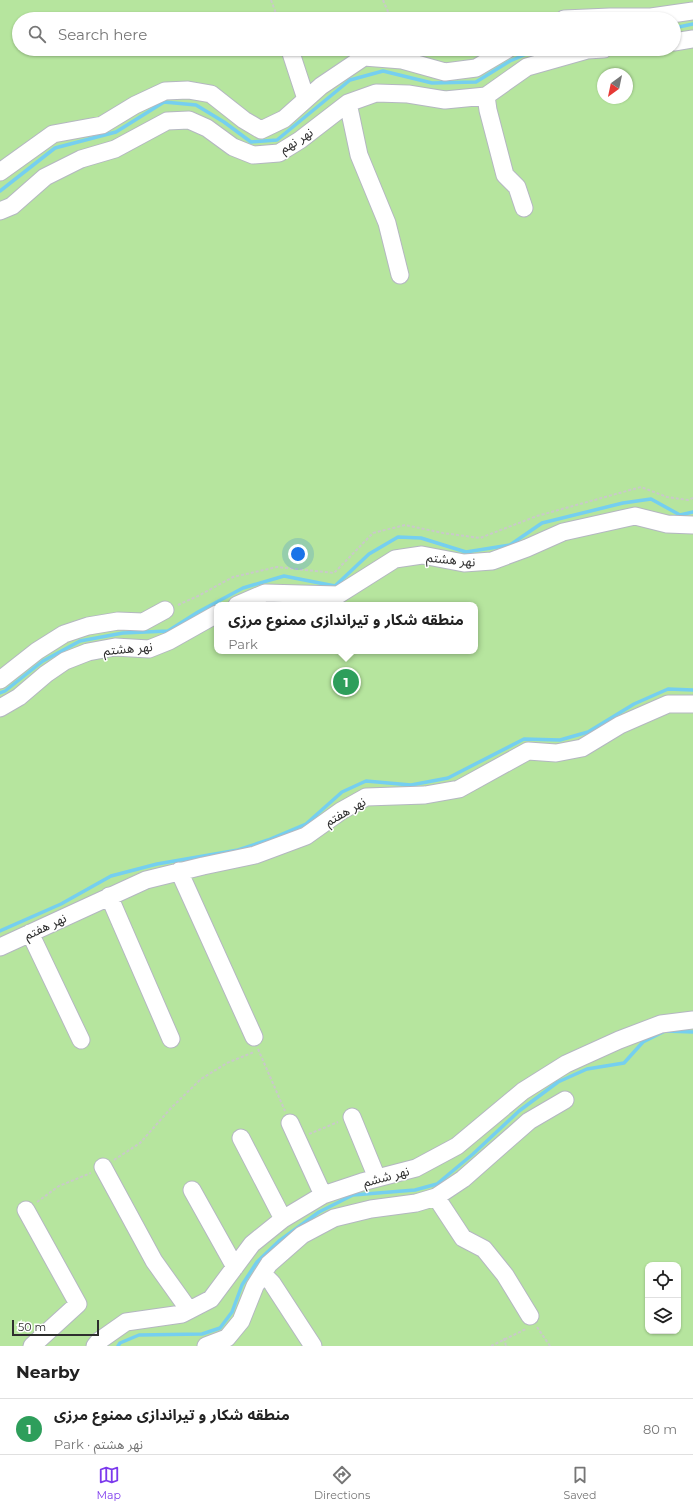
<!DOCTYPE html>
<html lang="en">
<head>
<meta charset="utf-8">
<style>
  :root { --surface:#fff; --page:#f2f2f2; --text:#222; --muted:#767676; --line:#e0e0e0; --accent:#7c3aed }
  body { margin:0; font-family:Montserrat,"Noto Sans Arabic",sans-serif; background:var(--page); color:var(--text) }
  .controls { position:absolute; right:12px; bottom:12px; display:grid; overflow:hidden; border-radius:8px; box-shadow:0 1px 3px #0004 }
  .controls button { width:36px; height:36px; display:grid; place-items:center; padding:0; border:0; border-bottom:1px solid var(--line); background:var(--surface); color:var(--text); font:20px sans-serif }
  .compass { position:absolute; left:597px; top:68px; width:36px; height:36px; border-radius:50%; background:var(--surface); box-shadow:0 1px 3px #0004; rotate:213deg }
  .scale { position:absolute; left:12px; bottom:10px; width:87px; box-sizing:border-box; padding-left:4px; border:2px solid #2e2e2e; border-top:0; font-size:11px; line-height:14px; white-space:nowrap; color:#2e2e2e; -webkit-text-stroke:3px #fff; paint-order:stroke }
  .you { position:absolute; left:298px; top:554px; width:14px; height:14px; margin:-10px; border:3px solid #fff; border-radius:50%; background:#1a73e8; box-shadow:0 0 0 6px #1a73e833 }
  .badge { display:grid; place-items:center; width:26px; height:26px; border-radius:50%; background:var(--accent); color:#fff; font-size:13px; font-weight:700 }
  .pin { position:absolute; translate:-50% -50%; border:2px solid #fff; box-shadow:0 1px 4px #0006 }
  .popup { position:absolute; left:214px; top:602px; width:264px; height:52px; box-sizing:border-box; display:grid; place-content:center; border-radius:8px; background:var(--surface); filter:drop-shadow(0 1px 3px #0005); font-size:13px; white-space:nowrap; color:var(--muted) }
  .popup b { font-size:15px; color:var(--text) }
  .popup::after { content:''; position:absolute; left:50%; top:100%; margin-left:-8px; border:8px solid transparent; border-top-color:var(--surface) }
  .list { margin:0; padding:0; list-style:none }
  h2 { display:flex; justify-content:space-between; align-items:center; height:52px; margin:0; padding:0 16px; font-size:17px }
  h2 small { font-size:13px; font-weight:400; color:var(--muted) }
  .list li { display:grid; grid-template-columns:26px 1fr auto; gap:12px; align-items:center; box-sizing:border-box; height:56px; padding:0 16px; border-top:1px solid var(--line) }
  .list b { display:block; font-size:15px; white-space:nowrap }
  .list p { margin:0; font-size:13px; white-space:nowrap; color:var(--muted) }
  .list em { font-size:13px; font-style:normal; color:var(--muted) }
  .icon { flex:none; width:22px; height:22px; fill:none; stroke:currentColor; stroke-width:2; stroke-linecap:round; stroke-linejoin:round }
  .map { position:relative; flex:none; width:693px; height:1346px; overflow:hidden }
  .search { position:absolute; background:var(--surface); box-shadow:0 1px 3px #0004; left:12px; right:12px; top:12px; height:44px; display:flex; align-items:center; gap:10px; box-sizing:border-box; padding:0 14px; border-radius:22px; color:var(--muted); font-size:15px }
  .sheet { height:108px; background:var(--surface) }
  nav { display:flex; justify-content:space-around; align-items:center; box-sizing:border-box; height:56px; border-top:1px solid var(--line); background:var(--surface); font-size:11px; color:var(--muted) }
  nav a { display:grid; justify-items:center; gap:2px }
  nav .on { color:var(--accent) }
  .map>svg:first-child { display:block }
  .green { fill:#b6e59e; fill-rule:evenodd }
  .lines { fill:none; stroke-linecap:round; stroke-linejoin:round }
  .stream { stroke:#75cff0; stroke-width:3.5 }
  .minor-casing { stroke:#b4b7c1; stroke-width:19 }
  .path { stroke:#c9c9c9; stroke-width:2; stroke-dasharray:3 2; stroke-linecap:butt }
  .minor { stroke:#fff; stroke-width:17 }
  .labels { text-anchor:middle; stroke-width:3; stroke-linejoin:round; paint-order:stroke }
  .street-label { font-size:13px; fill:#2e2e2e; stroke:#fff }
</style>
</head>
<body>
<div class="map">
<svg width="693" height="1346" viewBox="0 0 693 1346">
  <rect width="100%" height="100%" fill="#efe9e1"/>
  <path class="green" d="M0,0H693V1346H0ZM19,19H674V49H19ZM603,74H627V98H603ZM217,605H475V651H217ZM648,1265H678V1331H648Z"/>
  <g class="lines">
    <path class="stream" d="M674,28L693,24
      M0,191L55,148L116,132L164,102L196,105L224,122L251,142L277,140L350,80L383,71L432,83L476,82L510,61L538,49
      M0,693L5,691L43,661L80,641L123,633L168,631L198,612L243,588L284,576L335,586L369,554L398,537L421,538L466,552L510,545L542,523L623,503L651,499L680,515L693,512
      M0,931L61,904L111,876L157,864L238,850L268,840L306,824L342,792L366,781L411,785L448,778L524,739L560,740L588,732L634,704L668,689L693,690
      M118,1346L120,1343L139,1335L202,1334L220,1328L232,1312L242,1285L257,1262L279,1241L319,1212L353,1195L415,1190L437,1184L473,1154L519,1111L558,1082L587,1069L624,1063L643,1042L665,1031L693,1032"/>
    <g class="minor-casing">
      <path id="minor" d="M564,19L610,17H651L693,11
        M674,42L693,39
        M291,53L306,99
        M486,96L488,110L505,175L517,187L524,208
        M348,103L359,155L387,223L400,275
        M0,172L53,134L102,125L135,105L165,91L188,90L211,94L244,120L261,130L284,119L321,86L364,57L402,60L445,72L476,68L508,49
        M0,211L12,206L45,177L81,159L115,149L167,121L189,120L207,128L233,147L253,155L279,153L300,140L348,103L376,93L408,94L445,100L486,96L527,67L587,50L604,49
        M237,605L265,593L338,595L395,559L422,555L464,563L492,561L527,548L563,532L635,516L667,524L693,525
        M0,680L37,651L64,634L88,626L118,621L143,622L165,610
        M0,708L19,697L46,674L65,661L88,652L115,647L149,649L169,641L217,614
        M179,871L254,1037
        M109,896L171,1039
        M30,933L81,1040
        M0,947L146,880L203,866L255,855L306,836L341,811L366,797L425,795L459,789L528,751L556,753L582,748L620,725L668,704H693
        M352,1117L377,1178
        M290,1123L323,1195
        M241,1138L283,1219
        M103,1167L154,1261L189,1310
        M192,1190L235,1267
        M436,1197L463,1238L484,1249L505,1275L530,1316
        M26,1210L78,1304L32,1346
        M263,1274L272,1283L313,1346
        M95,1346L99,1341L126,1322L182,1314L211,1299L252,1244L283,1219L323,1195L362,1182L416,1168L457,1146L523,1091L566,1064L619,1040L661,1024L693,1020
        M206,1346L227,1338L241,1321L255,1286L269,1264L302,1235L334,1218L371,1209L416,1203L436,1197L463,1179L529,1121L565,1100"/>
    </g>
    <path class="path" d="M271,0L278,19
      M383,0L391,19
      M178,605L198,596L233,577L277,567L334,573L373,533L405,525L443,533L480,538L537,516L641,487L667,497L688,500L693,498
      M258,1049L285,1111
      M309,1134L338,1122
      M114,1160L140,1143L171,1108L201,1079L227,1063L254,1052
      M37,1202L59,1186L91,1173
      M537,1327L550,1346
      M504,1338L506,1346
      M491,1346L526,1329"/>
    <use href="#minor" class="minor"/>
  </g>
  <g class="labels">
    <g class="street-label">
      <text transform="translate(296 140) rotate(-32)" y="5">نهر نهم</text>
      <text transform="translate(451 559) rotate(6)" y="5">نهر هشتم</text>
      <text transform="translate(128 648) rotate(-5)" y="5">نهر هشتم</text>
      <text transform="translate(345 811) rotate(-30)" y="5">نهر هفتم</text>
      <text transform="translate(45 926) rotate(-25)" y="5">نهر هفتم</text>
      <text transform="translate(386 1176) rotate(-15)" y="5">نهر ششم</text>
    </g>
  </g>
</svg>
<div class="controls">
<button><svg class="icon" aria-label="locate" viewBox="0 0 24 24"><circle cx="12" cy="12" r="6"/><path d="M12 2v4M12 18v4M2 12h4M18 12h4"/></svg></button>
<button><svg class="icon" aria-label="layers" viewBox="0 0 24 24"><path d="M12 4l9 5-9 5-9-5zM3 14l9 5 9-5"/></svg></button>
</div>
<svg class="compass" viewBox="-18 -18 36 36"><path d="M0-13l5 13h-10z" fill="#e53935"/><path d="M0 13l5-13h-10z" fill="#767676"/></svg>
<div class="scale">50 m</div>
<div class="you"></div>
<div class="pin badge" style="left:346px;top:682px;background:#2e9e5b">1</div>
<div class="popup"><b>منطقه شکار و تیراندازی ممنوع مرزی</b>Park</div>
<div class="search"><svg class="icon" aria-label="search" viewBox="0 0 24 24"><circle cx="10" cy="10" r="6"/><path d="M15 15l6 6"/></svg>Search here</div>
</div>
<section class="sheet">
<h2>Nearby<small></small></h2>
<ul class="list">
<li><span class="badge" style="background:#2e9e5b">1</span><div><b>منطقه شکار و تیراندازی ممنوع مرزی</b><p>Park · نهر هشتم</p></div><em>80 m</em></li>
</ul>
</section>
<nav>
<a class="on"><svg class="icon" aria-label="map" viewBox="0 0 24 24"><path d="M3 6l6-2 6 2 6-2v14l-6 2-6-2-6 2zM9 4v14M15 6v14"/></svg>Map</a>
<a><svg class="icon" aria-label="directions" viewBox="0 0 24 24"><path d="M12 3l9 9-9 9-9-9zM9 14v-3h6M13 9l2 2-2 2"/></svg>Directions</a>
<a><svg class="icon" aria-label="saved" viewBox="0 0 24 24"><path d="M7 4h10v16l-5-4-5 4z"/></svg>Saved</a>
</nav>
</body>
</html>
